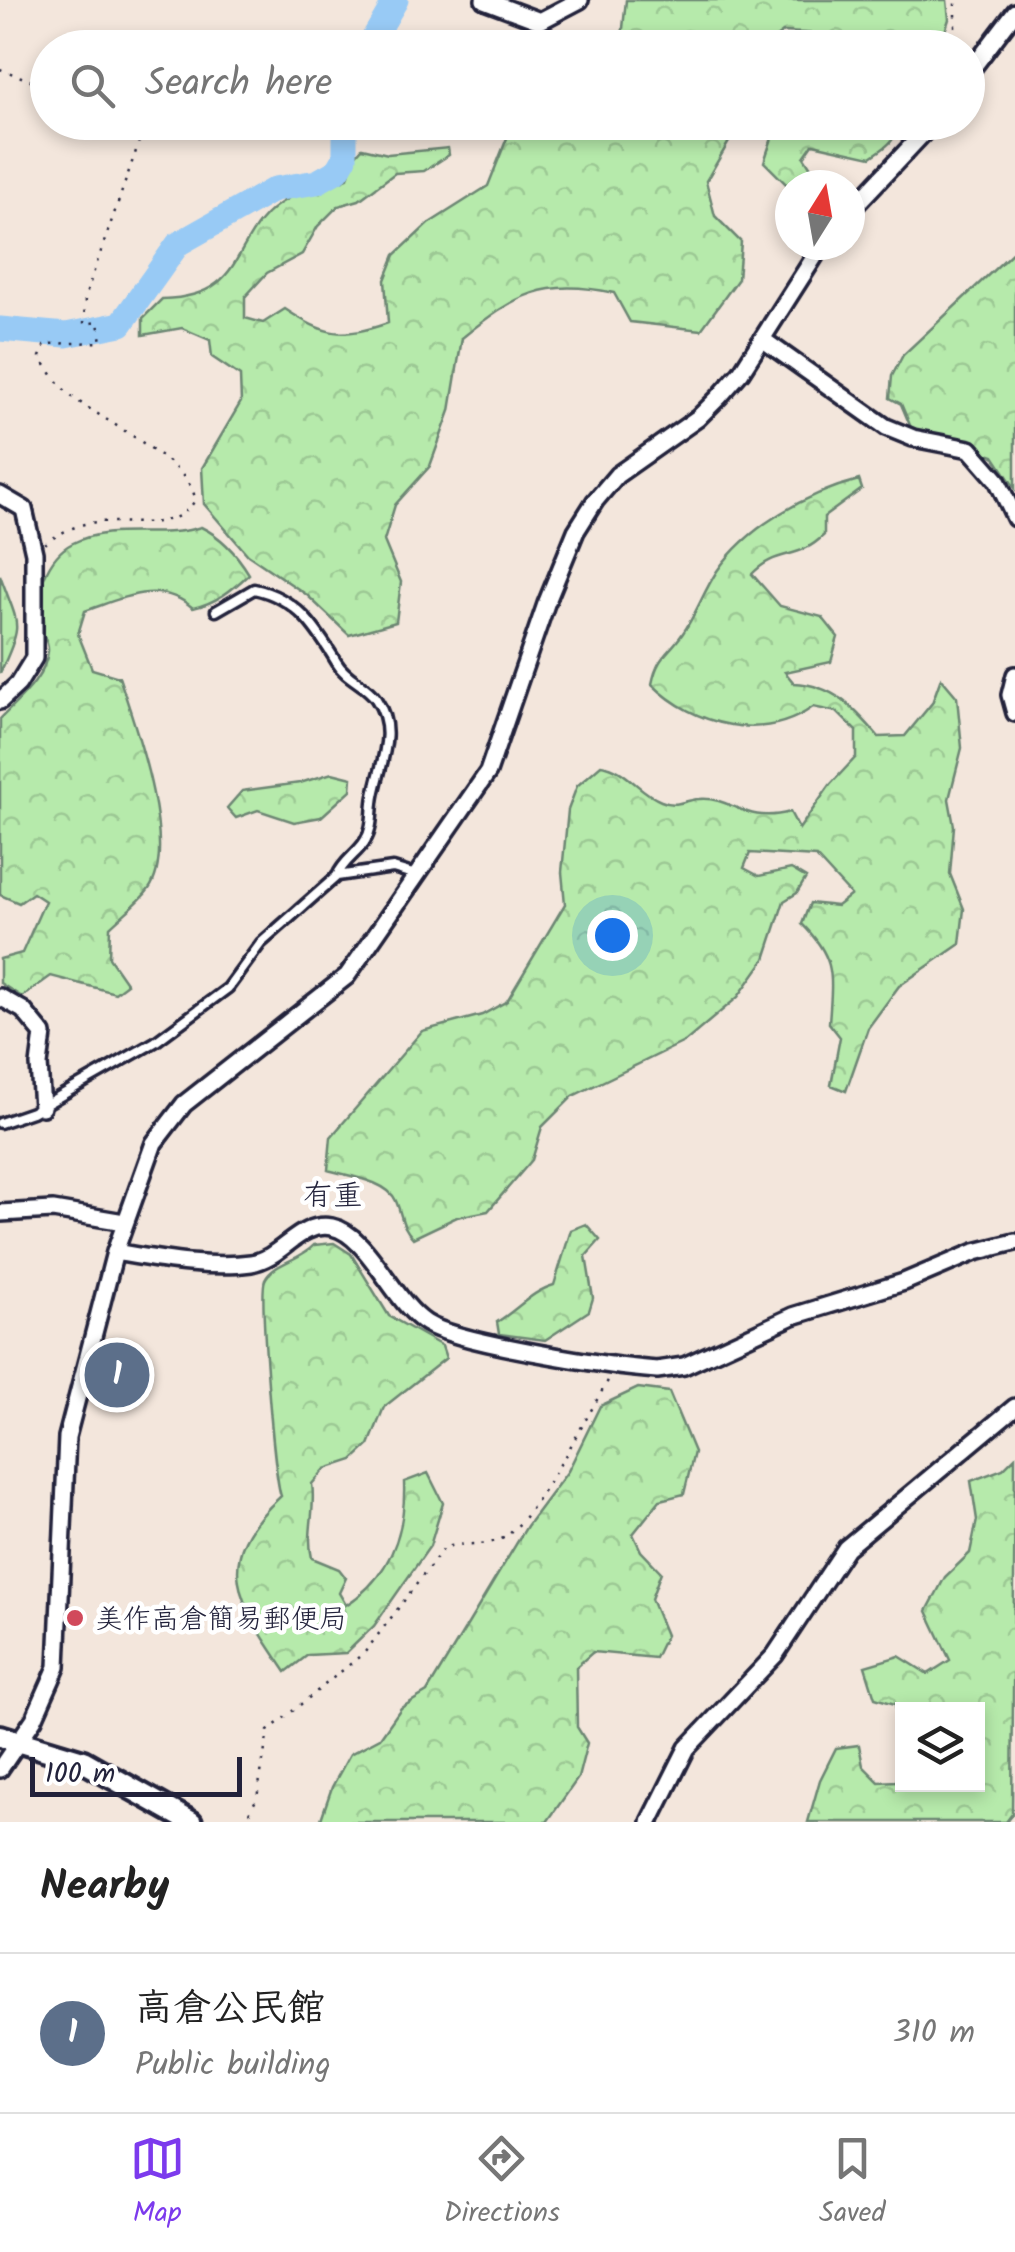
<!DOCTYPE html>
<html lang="en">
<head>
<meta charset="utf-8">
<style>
  :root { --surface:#fff; --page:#f6f6f6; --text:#222; --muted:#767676; --line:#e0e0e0; --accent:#7c3aed }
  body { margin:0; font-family:Kalam,"Klee One",sans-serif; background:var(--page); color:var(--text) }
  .controls { position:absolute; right:30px; bottom:30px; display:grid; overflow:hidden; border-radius:0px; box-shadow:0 5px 15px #0003 }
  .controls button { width:90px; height:90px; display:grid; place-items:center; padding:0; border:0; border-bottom:2px solid var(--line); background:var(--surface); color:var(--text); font:50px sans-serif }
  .compass { position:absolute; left:775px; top:170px; width:90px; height:90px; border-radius:50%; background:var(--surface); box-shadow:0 5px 15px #0003; rotate:11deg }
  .scale { position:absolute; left:30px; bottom:25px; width:212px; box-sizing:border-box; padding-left:10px; border:5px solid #22223b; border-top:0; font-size:28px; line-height:35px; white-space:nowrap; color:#22223b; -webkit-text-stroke:8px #fff; paint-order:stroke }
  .you { position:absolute; left:612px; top:935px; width:35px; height:35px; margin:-25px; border:8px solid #fff; border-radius:50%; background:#1a73e8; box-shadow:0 0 0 15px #1a73e833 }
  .badge { display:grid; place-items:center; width:65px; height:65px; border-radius:50%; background:var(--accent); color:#fff; font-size:32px; font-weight:700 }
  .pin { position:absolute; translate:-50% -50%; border:5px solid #fff; box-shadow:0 2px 10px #0006 }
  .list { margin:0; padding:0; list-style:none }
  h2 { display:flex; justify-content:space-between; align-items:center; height:130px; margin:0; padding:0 40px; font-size:42px }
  h2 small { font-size:32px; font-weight:400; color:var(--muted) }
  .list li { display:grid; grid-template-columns:65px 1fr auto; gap:30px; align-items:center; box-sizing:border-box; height:160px; padding:0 40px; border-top:2px solid var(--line) }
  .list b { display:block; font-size:38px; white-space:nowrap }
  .list p { margin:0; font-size:32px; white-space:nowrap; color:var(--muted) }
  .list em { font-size:32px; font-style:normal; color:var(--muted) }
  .icon { flex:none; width:55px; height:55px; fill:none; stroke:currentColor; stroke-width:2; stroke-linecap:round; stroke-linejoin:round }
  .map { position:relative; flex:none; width:1015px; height:1822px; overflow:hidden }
  .search { position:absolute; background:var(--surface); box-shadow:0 5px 15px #0003; left:30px; right:30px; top:30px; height:110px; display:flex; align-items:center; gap:25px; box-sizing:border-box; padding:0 35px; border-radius:55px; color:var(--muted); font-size:38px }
  .sheet { height:290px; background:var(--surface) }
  nav { display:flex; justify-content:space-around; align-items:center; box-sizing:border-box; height:140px; border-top:2px solid var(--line); background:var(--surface); font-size:28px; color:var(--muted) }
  nav a { display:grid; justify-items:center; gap:5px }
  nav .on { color:var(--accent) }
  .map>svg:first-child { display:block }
  .forest { fill:url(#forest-crowns); stroke:#6c8673; stroke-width:2.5 }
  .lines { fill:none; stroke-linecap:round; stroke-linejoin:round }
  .river { stroke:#98caf5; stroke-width:25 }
  .service-casing { stroke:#22223b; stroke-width:15 }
  .minor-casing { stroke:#22223b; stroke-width:22 }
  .tertiary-casing { stroke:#22223b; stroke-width:28 }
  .path { stroke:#22223b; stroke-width:2.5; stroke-dasharray:2.5 8; stroke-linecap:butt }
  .service { stroke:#fff; stroke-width:8 }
  .minor { stroke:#fff; stroke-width:15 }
  .tertiary { stroke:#fff; stroke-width:20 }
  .poi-dot { fill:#d1495b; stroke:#fff; stroke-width:4 }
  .labels { text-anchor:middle; stroke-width:9; stroke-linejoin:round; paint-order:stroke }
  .poi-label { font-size:28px; fill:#22223b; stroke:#fff; text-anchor:start }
  .neighbourhood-label { font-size:30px; fill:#22223b; stroke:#fff }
</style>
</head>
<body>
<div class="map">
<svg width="1015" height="1822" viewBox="0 0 1015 1822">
  <defs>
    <pattern id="forest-crowns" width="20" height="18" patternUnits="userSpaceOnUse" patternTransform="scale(2.5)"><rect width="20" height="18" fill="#b6eaab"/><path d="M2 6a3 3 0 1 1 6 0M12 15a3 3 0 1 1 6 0" fill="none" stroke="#9cc894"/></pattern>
  </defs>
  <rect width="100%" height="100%" fill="#f3e6dc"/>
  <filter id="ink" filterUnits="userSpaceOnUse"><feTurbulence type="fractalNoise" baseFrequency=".01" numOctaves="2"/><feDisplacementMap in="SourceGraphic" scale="20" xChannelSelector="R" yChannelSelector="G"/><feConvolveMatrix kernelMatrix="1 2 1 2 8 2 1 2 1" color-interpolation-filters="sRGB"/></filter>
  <g filter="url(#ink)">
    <path class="forest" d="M626,0H947L949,19L940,47H842L825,34L783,32L762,47H621Z
      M527,123H740L706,181L715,216L741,242L738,279L701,330L630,322L614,293C544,278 516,294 462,338L450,411L430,466L395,505L384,541L401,582L396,622L349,635L307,595L248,555L204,504L202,468L241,402L240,376L212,357L210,340L182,328L143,335V318L162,299C253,297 227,231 289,198C303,191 328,188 348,178L354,157L362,148L388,154L448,148L449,155L424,171L395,173L359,200L338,206L318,226L302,254L267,273L245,297V318L263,323L285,309C326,336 341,339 388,323L385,280L395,255L428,224L488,186L509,133Z
      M777,123C805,120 824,132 851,134L855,123H897C897,142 885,147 871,157L813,144L804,157L820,182L790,188L764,162Z
      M1015,250V488L994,456L912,430L901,404L890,398L892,376L903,355Z
      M859,480L862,489L824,517V535C797,562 778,547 752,574L780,606L822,617L838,637L831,662L785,672L794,683C834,685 854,708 879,737L905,736L932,703L941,678L957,697L962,748L949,799L954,826L950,874L964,909L960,944L899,986L868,1028L846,1091L831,1085L840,1037L829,1023C832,976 837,959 802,924L810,903L837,906L851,895L816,857L750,853L744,868L759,876L791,869L806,878L797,893L784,901L765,959L738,997L686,1041L573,1096L542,1127L532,1160L488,1211L457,1217L413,1238C400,1224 403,1217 396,1201C388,1181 348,1176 328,1170L331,1137L422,1031L482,1015L507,1001L565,904L562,872L568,810L577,786L601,765C626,768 638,792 661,801C677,808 683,800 699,799C733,796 743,825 790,812L799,829L830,785L856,757V731L837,712L813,707C763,743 694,726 652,684C658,655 668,655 683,633C696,614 704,591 717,571C748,526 807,493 859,480Z
      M201,527C222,537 237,554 249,574C232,590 216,603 193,608C159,579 123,598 85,611L78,634L92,669L119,677C134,722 179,846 149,889C139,903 122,915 110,927L109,958L127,984L115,993L51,976L22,997L0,983V959L22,953L45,901L33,893L19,903L0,895V719C18,700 45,679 48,651C49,642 41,632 39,622C34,594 47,556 73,543C112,523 160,540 201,527Z
      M0,575C18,626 25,621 0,673Z
      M332,773L352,778L351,790L321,817L294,822L258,810L236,818L227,808L242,791L300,783Z
      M586,1224L600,1240L586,1256L593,1298L589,1311L545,1340L499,1334L497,1322C517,1310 532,1291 554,1285L571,1230Z
      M334,1243L351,1254L389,1316L442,1346L446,1358L384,1407L369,1445L353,1460L325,1469L312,1484C316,1509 306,1534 312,1558L339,1569L346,1578L339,1593L346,1605C389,1577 406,1533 404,1482L428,1473L443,1503L430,1546L374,1626L346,1653L308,1655L286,1672C238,1602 210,1560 281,1496C274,1477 259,1293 265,1280C273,1263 299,1261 314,1245Z
      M638,1388L669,1392L694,1452L684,1494L660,1500L633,1534L641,1551L661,1572L651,1599L666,1635L655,1658L593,1652L576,1667L577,1727L587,1743L578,1778L547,1822H320L332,1787L350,1754L380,1738L401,1708L427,1692L527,1526L568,1471L600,1406Z
      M1015,1457L1012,1814L1006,1822H808L820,1780L836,1748L859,1745L863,1766L879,1782L896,1781L902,1768V1784H978V1710H902V1739L895,1704L875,1698L865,1666L899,1656L928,1674L950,1660L927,1611L945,1577L970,1553L977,1520L971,1481L1003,1469Z"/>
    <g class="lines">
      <path class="river" d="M368,48L396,0
        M0,329L66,335L121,324L178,244L275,189L317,182L338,170L345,158V122"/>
      <g class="service-casing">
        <path id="service" d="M216,611L254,589C297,598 316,628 337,663C346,679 366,684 376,699C398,731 380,763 374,796C371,811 374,827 365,841C357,854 343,861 337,876
          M0,1123L32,1112L155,1042L228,988L261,943L337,876L393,868L416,875"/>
      </g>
      <g class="minor-casing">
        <path id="minor" d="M484,0L540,21L580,0
          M968,74L1015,12
          M850,211L934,122
          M762,339L886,427L913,438L970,449L997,480L1015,518
          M0,495L24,509L34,553V658L18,684L0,701
          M1015,675L1010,695L1015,713
          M0,997L23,1010L43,1034L39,1065L42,1107
          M0,1213L53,1210L124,1222
          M115,1252C157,1259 209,1269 251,1263C283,1258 298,1221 332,1227C368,1234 393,1302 426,1323C457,1343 614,1367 657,1370L684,1366L793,1316L904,1282L975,1252L1015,1242
          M0,1769L34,1719L57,1667L67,1437L115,1252L154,1143L184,1104L347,976L488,772L546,604L576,531L595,501L617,475L698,418L719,397L741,372L822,245
          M650,1822L687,1748L775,1655L846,1548L1015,1407"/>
      </g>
      <g class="tertiary-casing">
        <path id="tertiary" d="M0,1736L83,1761L191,1822"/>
      </g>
      <path class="path" d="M955,48V0
        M0,69L48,87
        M45,544C58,533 80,523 97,522C126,520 177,533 195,500C193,463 99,419 70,395C58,385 49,370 40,357L45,344L101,342L98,322L84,324L85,297L136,151L143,127L139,122
        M244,1822L257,1798L268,1731L365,1652L444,1548C463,1541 488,1548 505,1537C534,1519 589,1412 609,1379"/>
      <use href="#service" class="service"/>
      <use href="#minor" class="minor"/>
      <use href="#tertiary" class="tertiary"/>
    </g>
  </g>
  <circle class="poi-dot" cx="75" cy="1618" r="10"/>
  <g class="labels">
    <g class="poi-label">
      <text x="95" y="1628">美作高倉簡易郵便局</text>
    </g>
    <g class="neighbourhood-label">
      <text x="333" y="1205">有重</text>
    </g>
  </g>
</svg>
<div class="controls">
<button><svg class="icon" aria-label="layers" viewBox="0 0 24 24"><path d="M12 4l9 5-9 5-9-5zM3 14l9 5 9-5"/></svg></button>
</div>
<svg class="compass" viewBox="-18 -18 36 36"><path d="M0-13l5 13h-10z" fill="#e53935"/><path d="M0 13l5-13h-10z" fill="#767676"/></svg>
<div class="scale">100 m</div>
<div class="you"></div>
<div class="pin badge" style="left:117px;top:1375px;background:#5c6f8a">1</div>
<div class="search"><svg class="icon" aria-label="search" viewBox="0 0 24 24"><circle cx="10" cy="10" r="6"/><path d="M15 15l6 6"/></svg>Search here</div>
</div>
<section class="sheet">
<h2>Nearby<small></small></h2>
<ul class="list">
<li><span class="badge" style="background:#5c6f8a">1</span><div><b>高倉公民館</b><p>Public building</p></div><em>310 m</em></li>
</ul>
</section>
<nav>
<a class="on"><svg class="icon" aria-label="map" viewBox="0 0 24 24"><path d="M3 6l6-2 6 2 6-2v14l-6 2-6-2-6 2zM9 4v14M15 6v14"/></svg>Map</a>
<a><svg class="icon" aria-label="directions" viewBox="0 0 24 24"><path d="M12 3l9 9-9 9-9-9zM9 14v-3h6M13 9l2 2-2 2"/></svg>Directions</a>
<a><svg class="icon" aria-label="saved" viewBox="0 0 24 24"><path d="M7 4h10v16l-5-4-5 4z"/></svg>Saved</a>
</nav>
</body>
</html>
